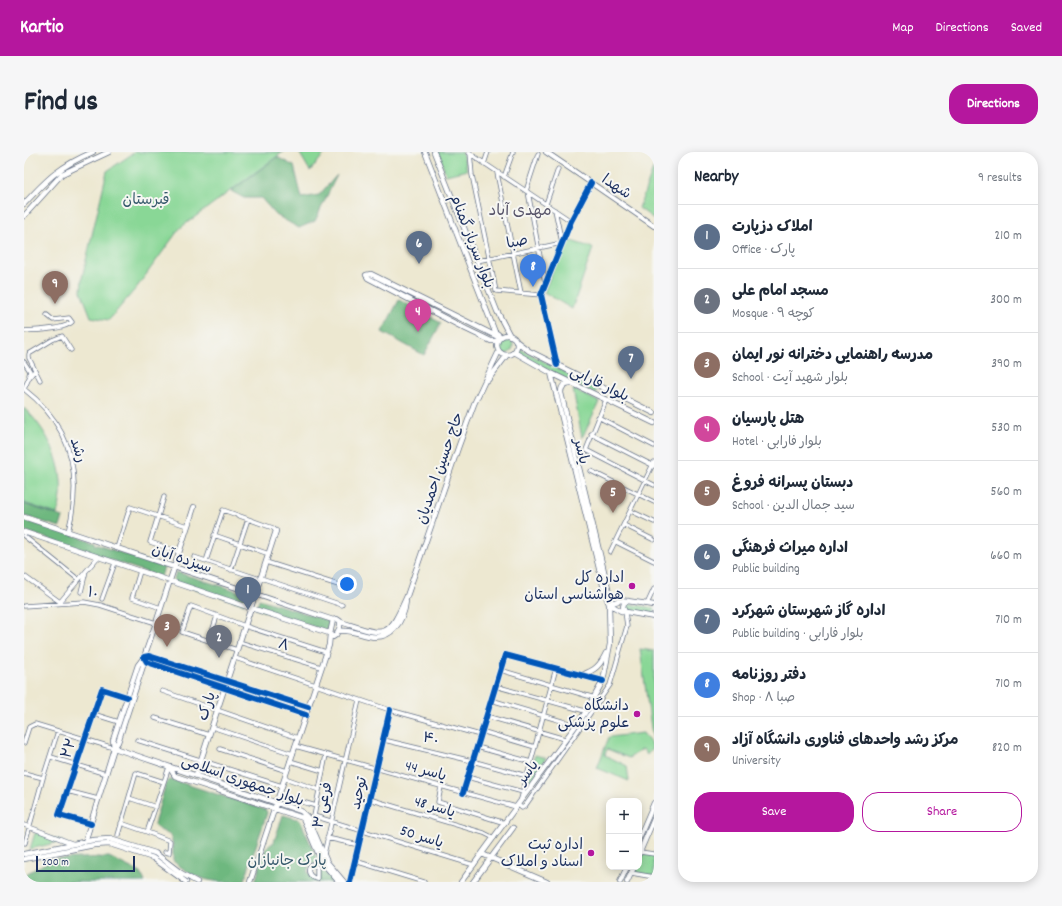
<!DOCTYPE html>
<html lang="en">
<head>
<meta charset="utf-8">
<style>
  :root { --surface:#fff; --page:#f6f6f7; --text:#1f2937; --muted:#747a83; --line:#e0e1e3; --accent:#b5179e }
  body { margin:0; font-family:Dekko,"Playpen Sans Arabic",sans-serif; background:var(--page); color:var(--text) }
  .controls { position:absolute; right:12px; bottom:12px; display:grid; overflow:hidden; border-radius:8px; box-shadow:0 2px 10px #0003 }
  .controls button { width:36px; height:36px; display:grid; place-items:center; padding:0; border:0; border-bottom:1px solid var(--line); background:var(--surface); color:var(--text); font:20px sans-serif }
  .scale { position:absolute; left:12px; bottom:10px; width:99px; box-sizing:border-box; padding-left:4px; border:2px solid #1b2f5e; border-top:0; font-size:11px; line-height:14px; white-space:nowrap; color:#1b2f5e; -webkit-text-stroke:3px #f6f6f2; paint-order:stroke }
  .you { position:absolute; left:323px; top:432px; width:14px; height:14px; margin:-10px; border:3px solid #fff; border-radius:50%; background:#1a73e8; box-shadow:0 0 0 6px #1a73e833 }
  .badge { display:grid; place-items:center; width:26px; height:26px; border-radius:50%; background:var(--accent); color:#fff; font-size:13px; font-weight:700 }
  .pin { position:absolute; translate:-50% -33px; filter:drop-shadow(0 1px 2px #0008) }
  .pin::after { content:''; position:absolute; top:21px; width:14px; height:12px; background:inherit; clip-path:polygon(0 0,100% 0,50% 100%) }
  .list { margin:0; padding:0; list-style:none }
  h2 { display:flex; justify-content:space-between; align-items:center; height:52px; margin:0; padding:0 16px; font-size:17px }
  h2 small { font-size:13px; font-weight:400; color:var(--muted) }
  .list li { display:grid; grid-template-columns:26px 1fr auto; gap:12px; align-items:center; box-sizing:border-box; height:64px; padding:0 16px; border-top:1px solid var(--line) }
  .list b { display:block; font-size:15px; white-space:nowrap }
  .list p { margin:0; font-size:13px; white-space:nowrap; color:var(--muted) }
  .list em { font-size:13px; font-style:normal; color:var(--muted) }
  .actions { display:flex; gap:8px; padding:12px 16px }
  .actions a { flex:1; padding:9px 0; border:1px solid var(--accent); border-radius:16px; text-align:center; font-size:14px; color:var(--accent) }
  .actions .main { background:var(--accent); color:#fff }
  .map { position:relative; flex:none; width:630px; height:730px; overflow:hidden; border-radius:16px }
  header { display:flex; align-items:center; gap:24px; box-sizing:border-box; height:56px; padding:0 20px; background:var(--accent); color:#fff }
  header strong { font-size:19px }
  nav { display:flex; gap:22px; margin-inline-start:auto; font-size:14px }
  .intro { display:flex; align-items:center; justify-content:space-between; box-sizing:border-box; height:96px; padding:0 24px }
  h1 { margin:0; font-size:28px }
  .button { padding:10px 18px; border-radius:16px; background:var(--accent); color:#fff; font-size:14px; font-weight:700 }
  main { display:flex; gap:24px; padding:0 24px }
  aside { flex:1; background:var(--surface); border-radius:16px; box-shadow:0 2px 10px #0003 }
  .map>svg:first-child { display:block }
  .green { fill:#89d796; stroke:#52837a }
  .forest { fill:#6eb87f; stroke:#44746e }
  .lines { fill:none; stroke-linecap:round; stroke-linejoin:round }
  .minor-casing { stroke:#647086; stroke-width:5 }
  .major-casing { stroke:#647086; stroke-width:6 }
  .minor { stroke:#fff; stroke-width:3.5 }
  .major { stroke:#fff; stroke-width:4.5 }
  .cycleway-casing { stroke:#f6f6f2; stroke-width:8 }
  .cycleway { stroke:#0057b8; stroke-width:6 }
  .poi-dot { fill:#b5179e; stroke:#f6f6f2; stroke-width:1.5 }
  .labels { text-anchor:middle; stroke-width:4; stroke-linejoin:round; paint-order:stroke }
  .street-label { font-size:15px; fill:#1b2f5e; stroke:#f6f6f2 }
  .park-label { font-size:15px; fill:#36596c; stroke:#f6f6f2 }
  .poi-label { font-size:15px; fill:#1b2f5e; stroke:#f6f6f2; text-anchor:end }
  .neighbourhood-label { font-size:16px; fill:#59566b; stroke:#f6f6f2 }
</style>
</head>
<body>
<header>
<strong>Kartio</strong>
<nav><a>Map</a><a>Directions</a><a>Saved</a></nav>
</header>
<div class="intro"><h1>Find us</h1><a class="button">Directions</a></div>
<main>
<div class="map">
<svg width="630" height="730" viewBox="0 0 630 730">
  <rect width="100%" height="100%" fill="#f6f6f2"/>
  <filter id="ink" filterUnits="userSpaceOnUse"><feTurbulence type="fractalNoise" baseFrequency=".025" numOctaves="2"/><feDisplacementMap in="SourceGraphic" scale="8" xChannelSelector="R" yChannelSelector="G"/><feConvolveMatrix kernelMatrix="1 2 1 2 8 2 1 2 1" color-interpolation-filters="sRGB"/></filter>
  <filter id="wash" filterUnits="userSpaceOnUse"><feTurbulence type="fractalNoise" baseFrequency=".012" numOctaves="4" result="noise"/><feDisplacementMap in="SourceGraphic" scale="16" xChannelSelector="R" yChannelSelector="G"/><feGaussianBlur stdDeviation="0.9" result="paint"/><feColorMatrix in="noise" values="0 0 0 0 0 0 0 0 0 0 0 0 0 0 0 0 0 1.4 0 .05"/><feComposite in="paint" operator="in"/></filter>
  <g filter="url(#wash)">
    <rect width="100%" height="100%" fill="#ede8d1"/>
    <path class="green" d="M111,0H259L156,76L113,135L85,168L67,165L57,139L58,126L83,19Z
      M275,0H302L286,19Z
      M414,0H438L443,18L422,23Z
      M630,14V67L615,56Z
      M541,87L569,96L548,157L520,140Z
      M473 194a8 8 0 1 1 16 0a8 8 0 1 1-16 0Z
      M496,197L573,237L571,242L498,204L493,200Z
      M549,237L575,250L558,286Z
      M0,256C28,282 46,325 33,362L0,351Z
      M604,452L630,456V462L602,458Z
      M616,497L630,499V587L628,583Z
      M619,581L629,595L623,603L619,597L605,606L583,597L581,603L603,614L605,629L573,616L585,585Z
      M511,603L522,606L501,639Z
      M11,681H13L39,689L6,697Z
      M618,701L630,703V724L610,721L613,715H615Z"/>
    <path class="forest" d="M253,5L270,14L278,46L295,43L313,23L291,69L275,76L252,63L237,46H220L207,39Z
      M375,148L417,171L400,203L358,180Z
      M0,352L39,365L36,375L0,364Z
      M0,368L71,390V392L140,415L137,425L66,401L67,400L0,379Z
      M152,420L223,442L220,452L149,430Z
      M235,447L306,469L303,479L232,457Z
      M145,628H149L242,658L243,661L220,730C187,730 175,730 149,709V693L146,683L134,677L130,672L142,631Z
      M259,663L274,667L277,670L295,711L292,712L286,711L283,720L294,727L297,715L310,730H231L242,696L250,690Z
      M85,705L117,721L121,730H0V723L29,707Z"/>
  </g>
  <g filter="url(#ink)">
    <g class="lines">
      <g class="minor-casing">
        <path id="minor" d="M446,0L448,23L472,139L517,143
          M445,1L547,69
          M460,12L464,0
          M473,21L497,141
          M480,25L489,0
          M502,39L514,2
          M504,40L521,131
          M522,52L534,17
          M453,109L538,91L531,58
          M0,179C11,178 40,178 48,170L45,166L29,168L23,163
          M0,210L6,219L5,223
          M533,213L517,143L547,69L567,31
          M16,228L5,206V202L28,188L38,184L47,198
          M0,237C48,274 59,323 44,380
          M0,237L5,226L11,218
          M582,248L562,298L630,333
          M574,265L630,294
          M567,282L630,314
          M567,319L630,350
          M140,345L126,390L155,400
          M607,359L630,370
          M600,373L630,388
          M190,383L245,402
          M0,384L55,428
          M592,390L630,409
          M93,396L106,355L163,374
          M586,400L630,310
          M170,405L236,427
          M182,409L199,358L249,376L252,379
          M242,410L324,436
          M207,418L224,367
          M116,419L108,446L137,456
          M0,424L36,450L74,405
          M237,426L318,453
          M57,440L62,419
          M78,447L91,411
          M623,452L630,437
          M0,454L60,450L76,453L132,471
          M185,489L193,464
          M215,490L297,515
          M213,498L158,480L167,454L221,474L302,500
          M211,506L366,558L456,583
          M476,518L571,546
          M471,534L561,559
          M138,539L274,586
          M467,548L551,573
          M69,562L95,570
          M282,563L123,510L120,505L125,504L284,555
          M462,564L541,587
          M131,566L185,583
          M188,575L269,602
          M457,579L511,595
          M113,588L258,634
          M360,588L448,609L503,624
          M0,591L5,575L11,572L90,596
          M271,594L492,655
          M453,595L507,610
          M196,597L263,619
          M27,605L82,622
          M266,609L299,619
          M0,621L19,626
          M443,625L499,640
          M261,626L295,638
          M417,635L414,650L481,671
          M43,639L74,647
          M439,641L481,503L579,529
          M255,643L292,654
          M105,646L132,655
          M345,647L460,681L470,686
          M497,647L532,516
          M494,653L498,656L501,654L586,533L603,474L601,460
          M290,664L450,713
          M285,669L290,664L302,603
          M97,671L123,680
          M67,672L35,663L78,537L103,545
          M0,673L50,692
          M94,683L112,621L140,630
          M303,686L335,693
          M1,691L19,626L34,579
          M141,700L145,701L146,689L123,680L145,615
          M616,700L630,702
          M300,702L335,548
          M331,709L400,730
          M287,712L293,715V727C285,725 282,718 287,712Z
          M607,721L630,725
          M326,730L366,558"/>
      </g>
      <g class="major-casing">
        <path id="major" d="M401,0L471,180L474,182
          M410,0L473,159L486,184
          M522,0L630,74
          M0,52C23,27 36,14 69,0
          M0,64L38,22L85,0
          M473 193a10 10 0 1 1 20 0a10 10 0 1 1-20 0Z
          M474,189H467L442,177L344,126L342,123L347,122L476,186
          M492,189L505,199L630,261
          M490,200L527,221L630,271
          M527,221L581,441L585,452L587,449L585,440L537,241C537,235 540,231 547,231
          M464,228L483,203
          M0,365L309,468
          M0,380L227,456L305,481
          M585,452L597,459L630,465
          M585,452L597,448L630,453
          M601,460L599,455L600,451L604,449
          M313,467L316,469V475L312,483L309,485L306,482L309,468Z
          M317,470C362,484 363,489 383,444L434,296L450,252L475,199
          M315,479C326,477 334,482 345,484C367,489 380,469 382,449
          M558,523C571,518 576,514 582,501
          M90,596L277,659L284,666L303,710L320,730
          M90,596L89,588L114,513L120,505L132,471L170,355
          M145,615L151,624L279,666L298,710L315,730
          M172,623L252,379
          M615,686L630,651
          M61,690L90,596L94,590L119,514L120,506
          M0,702L69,688L86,687L131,701L157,721L173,730
          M458,702L523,730
          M615,702L630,667
          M0,707L70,693L86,692L129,706L162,730
          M226,730L305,493L306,482
          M437,730L561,561L579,529L586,492L585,452
          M449,730L489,676
          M596,730L603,715
          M603,730L610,715"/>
      </g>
      <use href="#minor" class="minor"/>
      <use href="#major" class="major"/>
      <g class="cycleway-casing">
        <path id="cycleway" d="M533,213L517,143L547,69L567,31
          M282,563L123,510L120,505L125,504L284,555
          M439,641L481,503L579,529
          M67,672L35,663L78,537L103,545
          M326,730L366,558"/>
      </g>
      <use href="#cycleway" class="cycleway"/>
    </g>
  </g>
  <g class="poi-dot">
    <circle cx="608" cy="434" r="4"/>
    <circle cx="613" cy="562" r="4"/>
    <circle cx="567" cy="701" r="4"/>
  </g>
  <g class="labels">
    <g class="street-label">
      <text transform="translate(593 34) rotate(34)" y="5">شهدا</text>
      <text transform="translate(449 89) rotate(69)" y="5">بلوار سرباز گمنام</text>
      <text transform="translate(493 89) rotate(-12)" y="5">صبا</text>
      <text transform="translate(576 231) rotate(26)" y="5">بلوار فارابی</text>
      <text transform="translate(55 298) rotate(73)" y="5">رشد</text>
      <text transform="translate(558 299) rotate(76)" y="5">یاسر</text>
      <text transform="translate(415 316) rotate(-71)" y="5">حاج حسین احمدیان</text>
      <text transform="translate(158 406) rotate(19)" y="5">سیزده آبان</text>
      <text transform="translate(69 440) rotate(10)" y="5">۱۰</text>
      <text transform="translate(260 492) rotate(18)" y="5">۸</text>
      <text transform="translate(182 554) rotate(-72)" y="5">پارک</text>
      <text transform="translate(407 586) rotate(13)" y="5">۴۰</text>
      <text transform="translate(44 596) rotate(-71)" y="5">۲۲</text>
      <text transform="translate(402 618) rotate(16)" y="5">یاسر 44</text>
      <text transform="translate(503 620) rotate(-54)" y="5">یاسر</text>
      <text transform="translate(219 628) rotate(19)" y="5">بلوار جمهوری اسلامی</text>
      <text transform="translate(334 641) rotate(-77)" y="5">توحید</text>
      <text transform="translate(298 653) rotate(-78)" y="5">فرعی ۳</text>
      <text transform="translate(411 654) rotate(17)" y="5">یاسر 48</text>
      <text transform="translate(398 684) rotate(18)" y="5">یاسر 50</text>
    </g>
    <g class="park-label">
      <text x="122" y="52">قبرستان</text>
      <text x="263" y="713">پارک جانبازان</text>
    </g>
    <g class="poi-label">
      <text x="600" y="430">اداره کل<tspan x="600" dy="17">هواشناسی استان</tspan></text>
      <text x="605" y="558">دانشگاه<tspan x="605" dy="17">علوم پزشکی</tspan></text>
      <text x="559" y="697">اداره ثبت<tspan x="559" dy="17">اسناد و املاک</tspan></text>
    </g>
    <g class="neighbourhood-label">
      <text x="496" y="63">مهدی آباد</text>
    </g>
  </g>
</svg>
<div class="controls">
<button>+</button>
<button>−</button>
</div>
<div class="scale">200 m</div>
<div class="you"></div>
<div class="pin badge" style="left:224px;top:458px;background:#5c6f8a">1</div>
<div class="pin badge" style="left:195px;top:506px;background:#6b7280">2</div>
<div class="pin badge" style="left:143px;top:495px;background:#8d6e63">3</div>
<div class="pin badge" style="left:394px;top:180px;background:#d1479c">4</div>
<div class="pin badge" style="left:589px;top:361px;background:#8d6e63">5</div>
<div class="pin badge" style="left:395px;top:112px;background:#5c6f8a">6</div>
<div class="pin badge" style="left:607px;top:227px;background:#5c6f8a">7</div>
<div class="pin badge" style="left:509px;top:135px;background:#3f7fe0">8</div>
<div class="pin badge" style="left:31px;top:152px;background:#8d6e63">9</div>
</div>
<aside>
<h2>Nearby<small>9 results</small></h2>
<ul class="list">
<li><span class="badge" style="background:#5c6f8a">1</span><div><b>املاک دزپارت</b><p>Office · پارک</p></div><em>210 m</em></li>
<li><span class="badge" style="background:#6b7280">2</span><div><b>مسجد امام علی</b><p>Mosque · کوچه ۹</p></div><em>300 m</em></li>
<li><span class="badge" style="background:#8d6e63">3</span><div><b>مدرسه راهنمایی دخترانه نور ایمان</b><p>School · بلوار شهید آیت</p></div><em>390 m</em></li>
<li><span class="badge" style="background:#d1479c">4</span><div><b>هتل پارسیان</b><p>Hotel · بلوار فارابی</p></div><em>530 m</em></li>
<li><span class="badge" style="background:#8d6e63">5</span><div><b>دبستان پسرانه فروغ</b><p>School · سید جمال الدین</p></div><em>560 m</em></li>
<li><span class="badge" style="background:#5c6f8a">6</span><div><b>اداره میراث فرهنگی</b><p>Public building</p></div><em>660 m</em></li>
<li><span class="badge" style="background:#5c6f8a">7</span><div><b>اداره گاز شهرستان شهرکرد</b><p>Public building · بلوار فارابی</p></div><em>710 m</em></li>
<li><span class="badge" style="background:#3f7fe0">8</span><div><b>دفتر روزنامه</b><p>Shop · صبا ۸</p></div><em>710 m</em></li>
<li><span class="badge" style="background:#8d6e63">9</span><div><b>مرکز رشد واحدهای فناوری دانشگاه آزاد</b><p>University</p></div><em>820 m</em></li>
</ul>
<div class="actions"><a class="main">Save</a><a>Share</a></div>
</aside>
</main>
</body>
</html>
